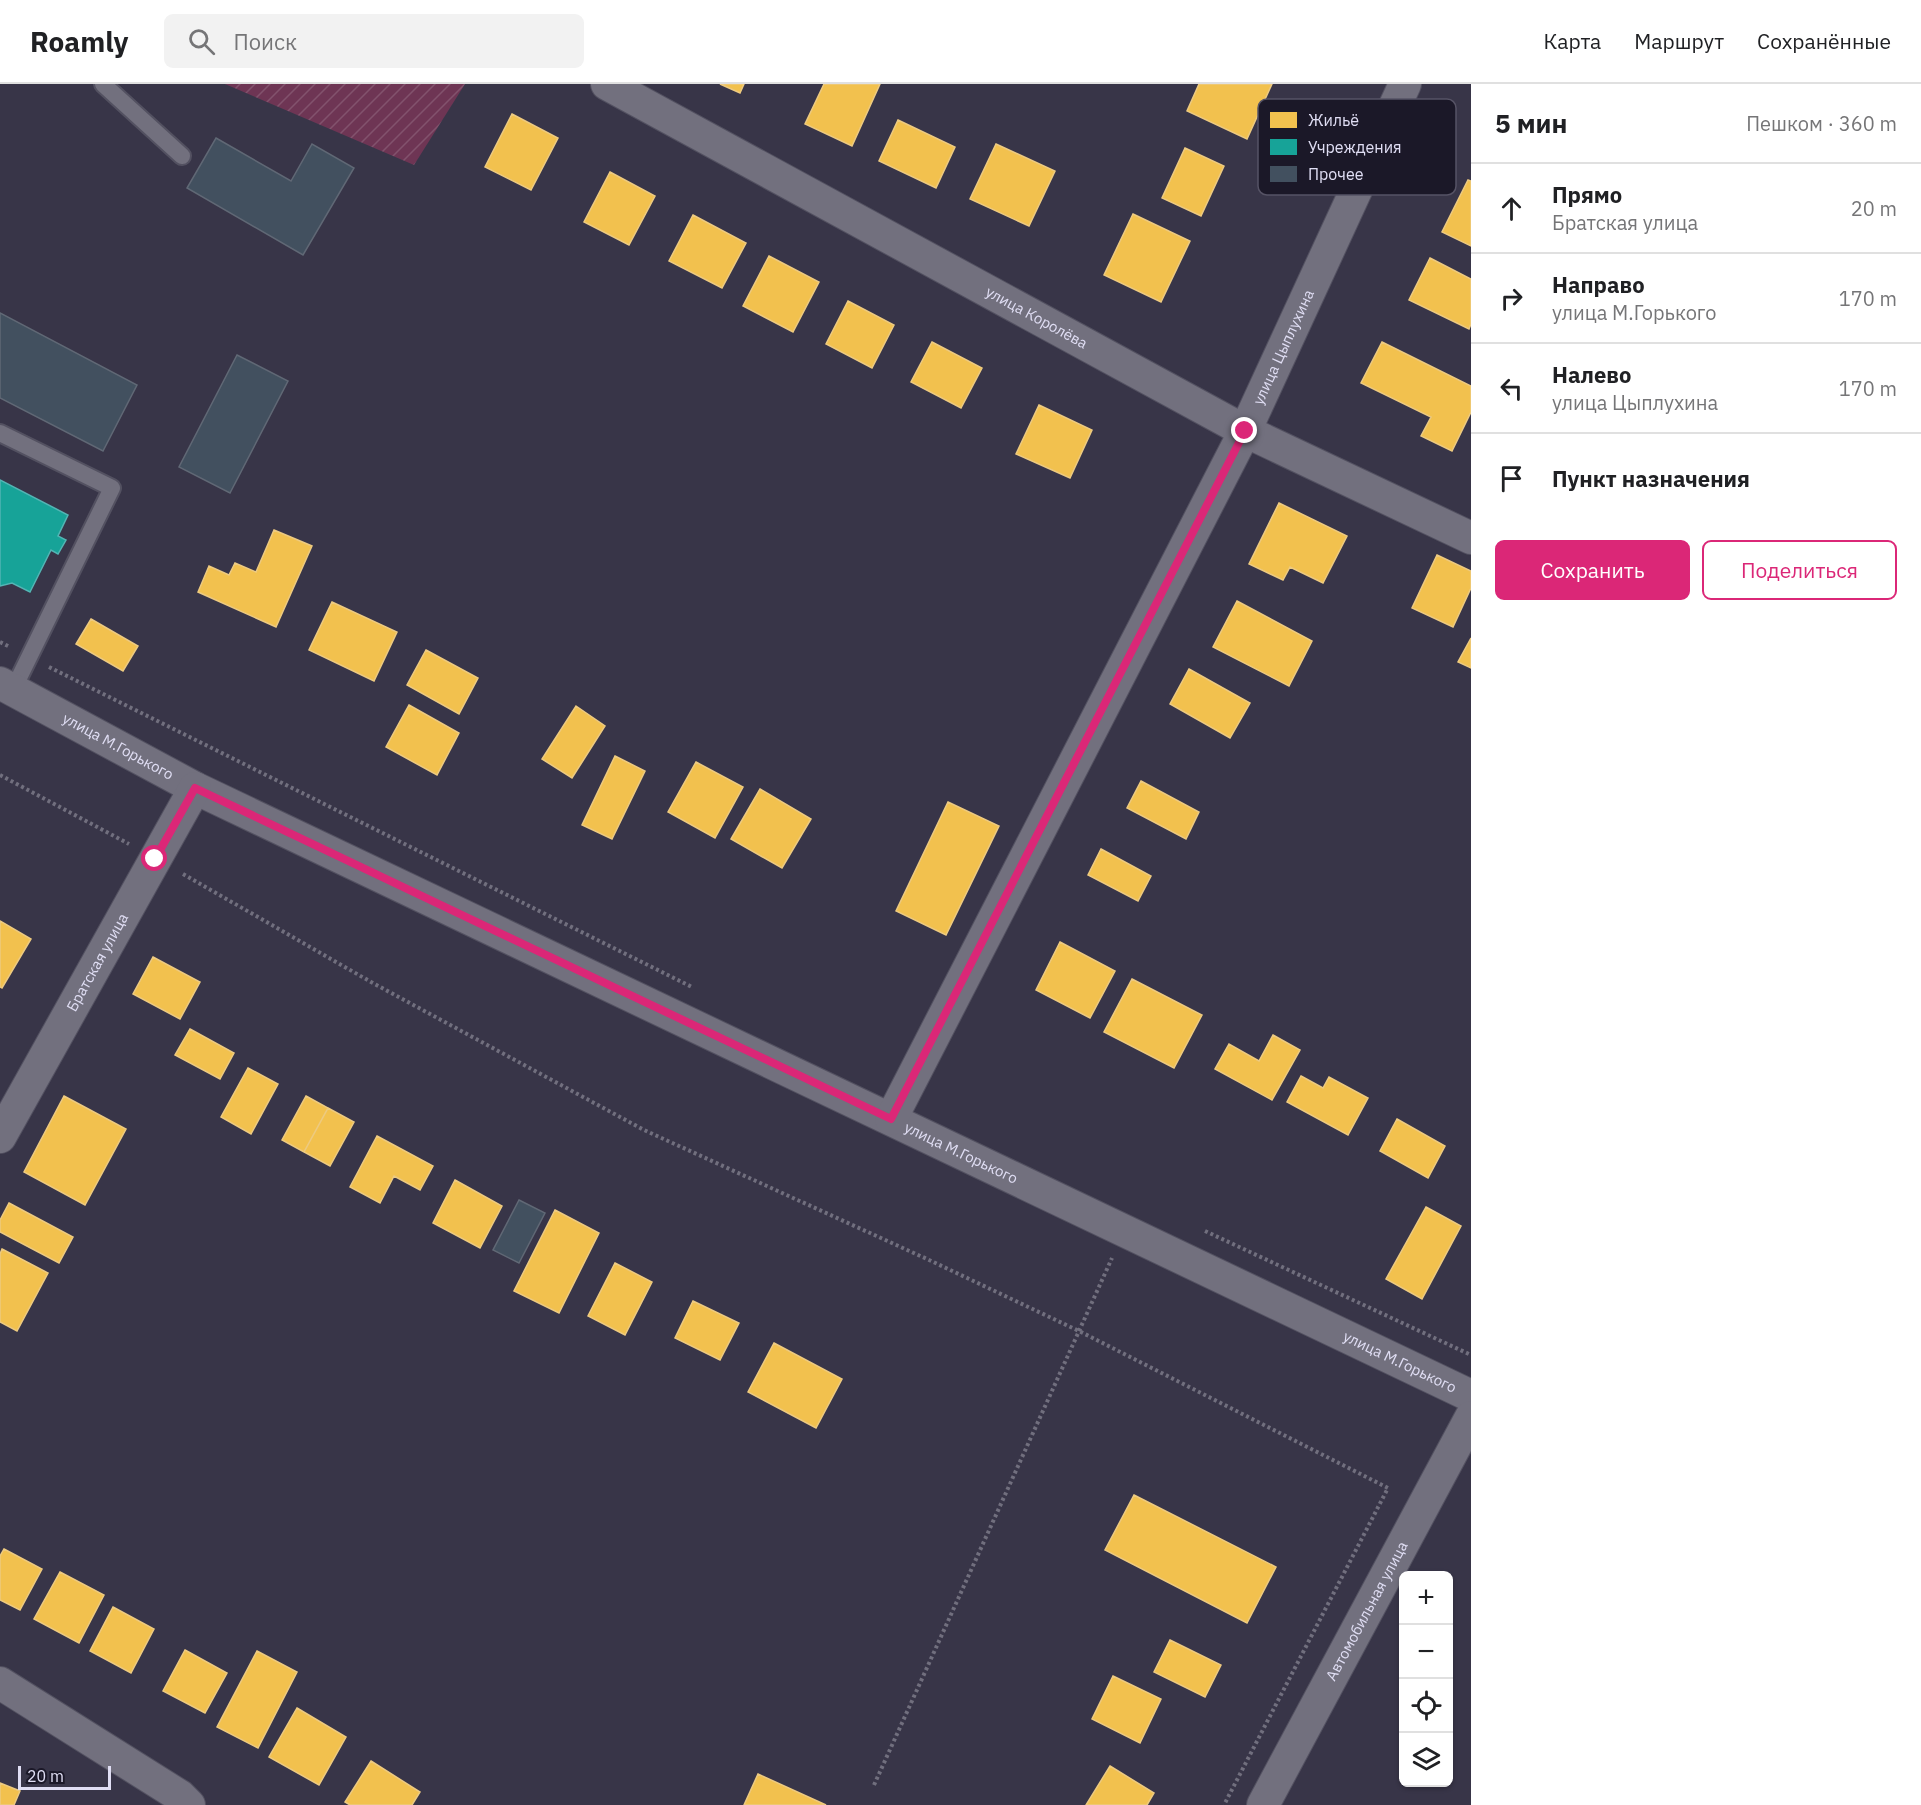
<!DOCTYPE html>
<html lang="ru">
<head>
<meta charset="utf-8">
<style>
  :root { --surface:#fff; --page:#f2f2f2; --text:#202124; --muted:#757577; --line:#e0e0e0; --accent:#db2777 }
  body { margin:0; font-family:"IBM Plex Sans",sans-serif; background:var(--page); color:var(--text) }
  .controls { position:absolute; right:18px; bottom:18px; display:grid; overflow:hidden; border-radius:9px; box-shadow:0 2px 4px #0004 }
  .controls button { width:54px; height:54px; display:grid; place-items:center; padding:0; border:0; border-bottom:2px solid var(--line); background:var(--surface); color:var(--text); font:30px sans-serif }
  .scale { position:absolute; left:18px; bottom:15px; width:93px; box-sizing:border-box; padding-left:6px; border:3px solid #e0def4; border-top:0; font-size:16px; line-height:21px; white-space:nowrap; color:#e0def4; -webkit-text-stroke:4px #1b1828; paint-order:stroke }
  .stop { position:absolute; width:18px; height:18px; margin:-14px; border:4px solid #db2777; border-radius:50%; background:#fff }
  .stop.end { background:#db2777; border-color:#fff; box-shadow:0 2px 6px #0008 }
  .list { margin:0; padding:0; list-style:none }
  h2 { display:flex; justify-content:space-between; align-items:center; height:78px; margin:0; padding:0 24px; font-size:26px }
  h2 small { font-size:20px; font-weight:400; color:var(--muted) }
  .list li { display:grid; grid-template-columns:39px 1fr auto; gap:18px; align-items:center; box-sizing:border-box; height:90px; padding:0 24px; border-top:2px solid var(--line) }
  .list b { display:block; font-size:22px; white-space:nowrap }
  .list p { margin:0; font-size:20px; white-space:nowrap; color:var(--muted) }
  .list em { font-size:20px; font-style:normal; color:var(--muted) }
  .actions { display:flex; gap:12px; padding:18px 24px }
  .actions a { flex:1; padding:14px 0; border:2px solid var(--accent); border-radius:9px; text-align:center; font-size:21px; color:var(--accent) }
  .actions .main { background:var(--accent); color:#fff }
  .icon { flex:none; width:33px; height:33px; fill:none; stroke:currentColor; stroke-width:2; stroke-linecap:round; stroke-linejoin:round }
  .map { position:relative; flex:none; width:1471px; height:1721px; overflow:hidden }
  header { display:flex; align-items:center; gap:36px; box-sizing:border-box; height:84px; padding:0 30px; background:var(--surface); border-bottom:2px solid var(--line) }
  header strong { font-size:28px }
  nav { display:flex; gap:33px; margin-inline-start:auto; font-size:21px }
  .search { width:420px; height:54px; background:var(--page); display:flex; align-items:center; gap:15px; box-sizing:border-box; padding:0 21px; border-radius:9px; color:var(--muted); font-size:22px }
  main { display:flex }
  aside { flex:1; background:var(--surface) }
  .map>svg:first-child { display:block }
  .garden { fill:url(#garden-furrows) }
  .homes { fill:#f2c14e; stroke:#edca80; stroke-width:1.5 }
  .public { fill:#17a398; stroke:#53b5b4; stroke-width:1.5 }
  .building { fill:#42505f; stroke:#606875; stroke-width:1.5 }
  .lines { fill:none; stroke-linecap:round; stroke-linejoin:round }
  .lane-casing { stroke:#535161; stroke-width:20 }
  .street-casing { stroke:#535161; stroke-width:34 }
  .path { stroke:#716f7e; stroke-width:4; stroke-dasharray:3 3; stroke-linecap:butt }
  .lane { stroke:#72707e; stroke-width:16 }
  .street { stroke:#72707e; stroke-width:32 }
  .route { stroke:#db2777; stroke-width:8 }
  .labels { text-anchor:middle; stroke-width:6; stroke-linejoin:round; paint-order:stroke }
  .street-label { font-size:15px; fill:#e0def4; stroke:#1b1828 }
  .key { fill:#1b1828; stroke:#565365; stroke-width:1.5 }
  .key-label { font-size:16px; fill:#e0def4 }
</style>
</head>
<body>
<header>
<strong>Roamly</strong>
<div class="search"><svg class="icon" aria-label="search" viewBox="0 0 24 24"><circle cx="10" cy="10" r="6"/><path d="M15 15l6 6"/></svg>Поиск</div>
<nav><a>Карта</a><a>Маршрут</a><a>Сохранённые</a></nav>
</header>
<main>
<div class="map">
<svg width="1471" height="1721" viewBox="0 0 1471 1721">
  <defs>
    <pattern id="garden-furrows" width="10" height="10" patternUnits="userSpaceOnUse" patternTransform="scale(1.5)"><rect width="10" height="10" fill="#6e3554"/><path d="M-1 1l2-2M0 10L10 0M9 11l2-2" fill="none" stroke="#82526d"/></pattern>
  </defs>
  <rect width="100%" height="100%" fill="#383548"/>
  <path class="garden" d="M225,0H465L414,81Z"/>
  <path class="homes" d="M720,0H744L740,9Z
    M824,0H880L852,62L805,40Z
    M1199,0H1272L1247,55L1187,27Z
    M512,30L558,54L531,106L485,83Z
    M898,36L955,63L936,104L879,77Z
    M996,60L1055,87L1029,142L970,115Z
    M1185,64L1224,82L1201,132L1162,114Z
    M610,88L655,112L629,161L584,138Z
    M1468,96L1471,97V162L1442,148Z
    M1133,130L1190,157L1161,218L1104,191Z
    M693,131L746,159L722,204L669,177Z
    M769,172L819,198L793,248L743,222Z
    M1430,174L1471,195V240L1469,245L1409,216Z
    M848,217L894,241L872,284L826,260Z
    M932,258L982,284L961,324L911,298Z
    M1382,258L1471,302V328L1452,367L1421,352L1431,333L1361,299Z
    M1039,321L1092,346L1070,394L1016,370Z
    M1279,419L1347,452L1323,499L1290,483L1283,496L1249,480Z
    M274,446L312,462L276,543L198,508L209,482L229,491L235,479L256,488Z
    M1437,471L1471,487V504L1453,543L1412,524Z
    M1237,517L1312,557L1289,602L1213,563Z
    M332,518L397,548L374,597L309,566Z
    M91,535L138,562L123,587L76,560Z
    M1471,554V584L1458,578Z
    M426,566L478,594L459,630L407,601Z
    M1189,585L1250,619L1230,654L1170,620Z
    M409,621L459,649L437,691L386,663Z
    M576,622L605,642L572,694L542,675Z
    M615,672L645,687L612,755L582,741Z
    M696,678L743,703L715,754L668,728Z
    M1141,697L1199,728L1186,755L1127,724Z
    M760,705L811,735L782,784L731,755Z
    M948,718L999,742L946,851L896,827Z
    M1101,765L1151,792L1138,817L1088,791Z
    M0,837L31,855L2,904L0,903Z
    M1060,858L1115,887L1090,934L1036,906Z
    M153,873L200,898L180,935L133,910Z
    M1132,895L1202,931L1174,984L1104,948Z
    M190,945L234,969L220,995L175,971Z
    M1273,951L1300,966L1272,1016L1215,985L1229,960L1259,977Z
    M248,984L278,1000L251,1050L221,1033Z
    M1301,992L1323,1004L1329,993L1368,1014L1348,1051L1287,1018Z
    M64,1012L126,1045L85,1121L24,1088Z
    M306,1012L328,1024L304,1068L282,1056Z
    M328,1024L354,1038L330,1082L304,1068Z
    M1397,1035L1445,1062L1428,1094L1380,1067Z
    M377,1052L433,1082L420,1106L394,1092L380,1119L350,1103Z
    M455,1096L502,1122L480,1164L433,1139Z
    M9,1119L73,1153L59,1179L0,1148V1136Z
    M1426,1123L1461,1142L1422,1215L1386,1195Z
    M555,1126L599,1149L559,1229L514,1207Z
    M2,1165L48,1189L17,1247L0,1238V1170Z
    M615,1179L652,1198L625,1251L588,1232Z
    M693,1217L739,1239L720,1276L675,1254Z
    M774,1259L842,1295L816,1344L748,1308Z
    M1134,1411L1276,1483L1247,1539L1105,1466Z
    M4,1465L42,1485L20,1526L0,1516V1472Z
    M60,1488L104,1511L79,1559L34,1535Z
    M113,1523L154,1545L131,1589L90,1567Z
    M1170,1556L1221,1581L1205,1613L1154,1588Z
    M185,1566L227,1589L205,1629L163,1607Z
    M257,1567L297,1588L258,1664L217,1643Z
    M1113,1592L1161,1615L1140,1659L1092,1635Z
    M297,1624L346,1653L319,1701L269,1673Z
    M371,1677L420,1708L412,1721H350L345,1718Z
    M1110,1682L1154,1709L1147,1721H1086Z
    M758,1690L826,1721H744Z
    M0,1699L20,1707L14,1721H0Z"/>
  <path class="public" d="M0,396L68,431L58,452L66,456L58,470L51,466L30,508L12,499L0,502Z"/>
  <path class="building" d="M216,54L291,97L312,60L354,84L303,171L187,104Z
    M0,229L137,301L103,367L0,314Z
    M237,271L288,297L230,409L179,383Z
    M519,1116L545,1129L519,1179L493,1166Z"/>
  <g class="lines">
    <g class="lane-casing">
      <path id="lane" d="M103,0L182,72
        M0,349L112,404L13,606"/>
    </g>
    <g class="street-casing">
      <g id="street">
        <path id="s1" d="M607,0L1245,347L1471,454"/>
        <path id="s2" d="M0,599L195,704L1471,1312"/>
        <path id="s3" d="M891,1035L1245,347L1405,0"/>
        <path id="s4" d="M0,1053L195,704"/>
        <path d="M0,1599L180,1712L189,1721"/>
        <path id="s5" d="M1263,1721L1471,1333"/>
      </g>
    </g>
    <path class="path" d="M0,558L10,563
      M49,583L692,903
      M0,691L129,760
      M183,790L371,898L644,1046L927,1175L1079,1247L1388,1404L1224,1721
      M1205,1147L1471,1271
      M874,1701L1112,1174"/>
    <use href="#lane" class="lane"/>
    <use href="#street" class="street"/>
  </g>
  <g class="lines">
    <path class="route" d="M155,775L195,704L891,1035L1245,347"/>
  </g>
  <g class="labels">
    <g class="street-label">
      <text dy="5" stroke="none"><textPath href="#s1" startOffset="489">улица Королёва</textPath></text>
      <text dy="5" stroke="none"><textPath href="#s3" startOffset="866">улица Цыплухина</textPath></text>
      <text dy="5" stroke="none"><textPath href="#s2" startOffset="134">улица М.Горького</textPath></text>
      <text dy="5" stroke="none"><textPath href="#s4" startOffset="200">Братская улица</textPath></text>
      <text dy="5" stroke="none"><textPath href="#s2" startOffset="1070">улица М.Горького</textPath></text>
      <text dy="5" stroke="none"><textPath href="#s2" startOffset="1556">улица М.Горького</textPath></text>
      <text dy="5" stroke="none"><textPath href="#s5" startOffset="220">Автомобильная улица</textPath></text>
    </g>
  </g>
  <rect x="1258" y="15" width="198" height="96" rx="9" class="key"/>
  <rect x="1270" y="28" width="27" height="16" fill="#f2c14e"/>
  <rect x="1270" y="55" width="27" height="16" fill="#17a398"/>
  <rect x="1270" y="82" width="27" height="16" fill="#42505f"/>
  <g class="key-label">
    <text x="1308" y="42">Жильё</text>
    <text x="1308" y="69">Учреждения</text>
    <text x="1308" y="96">Прочее</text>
  </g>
</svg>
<div class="controls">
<button>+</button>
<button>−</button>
<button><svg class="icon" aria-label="locate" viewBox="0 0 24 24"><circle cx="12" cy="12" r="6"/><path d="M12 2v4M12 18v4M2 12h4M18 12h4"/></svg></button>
<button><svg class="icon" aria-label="layers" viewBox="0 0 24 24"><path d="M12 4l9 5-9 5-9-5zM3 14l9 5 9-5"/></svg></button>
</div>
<div class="scale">20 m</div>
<div class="stop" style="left:155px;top:775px"></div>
<div class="stop end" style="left:1245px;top:347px"></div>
</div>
<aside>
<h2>5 мин<small>Пешком · 360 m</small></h2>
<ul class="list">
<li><svg class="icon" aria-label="ahead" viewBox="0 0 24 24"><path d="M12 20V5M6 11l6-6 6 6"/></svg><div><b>Прямо</b><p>Братская улица</p></div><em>20 m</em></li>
<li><svg class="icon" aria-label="right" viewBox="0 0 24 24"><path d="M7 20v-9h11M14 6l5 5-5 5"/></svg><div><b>Направо</b><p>улица М.Горького</p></div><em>170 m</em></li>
<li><svg class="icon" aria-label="left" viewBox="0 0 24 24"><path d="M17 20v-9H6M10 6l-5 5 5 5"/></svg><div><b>Налево</b><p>улица Цыплухина</p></div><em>170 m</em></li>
<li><svg class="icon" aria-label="arrive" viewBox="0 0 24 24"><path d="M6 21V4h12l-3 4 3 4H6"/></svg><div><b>Пункт назначения</b></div></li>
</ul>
<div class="actions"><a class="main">Сохранить</a><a>Поделиться</a></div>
</aside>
</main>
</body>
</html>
